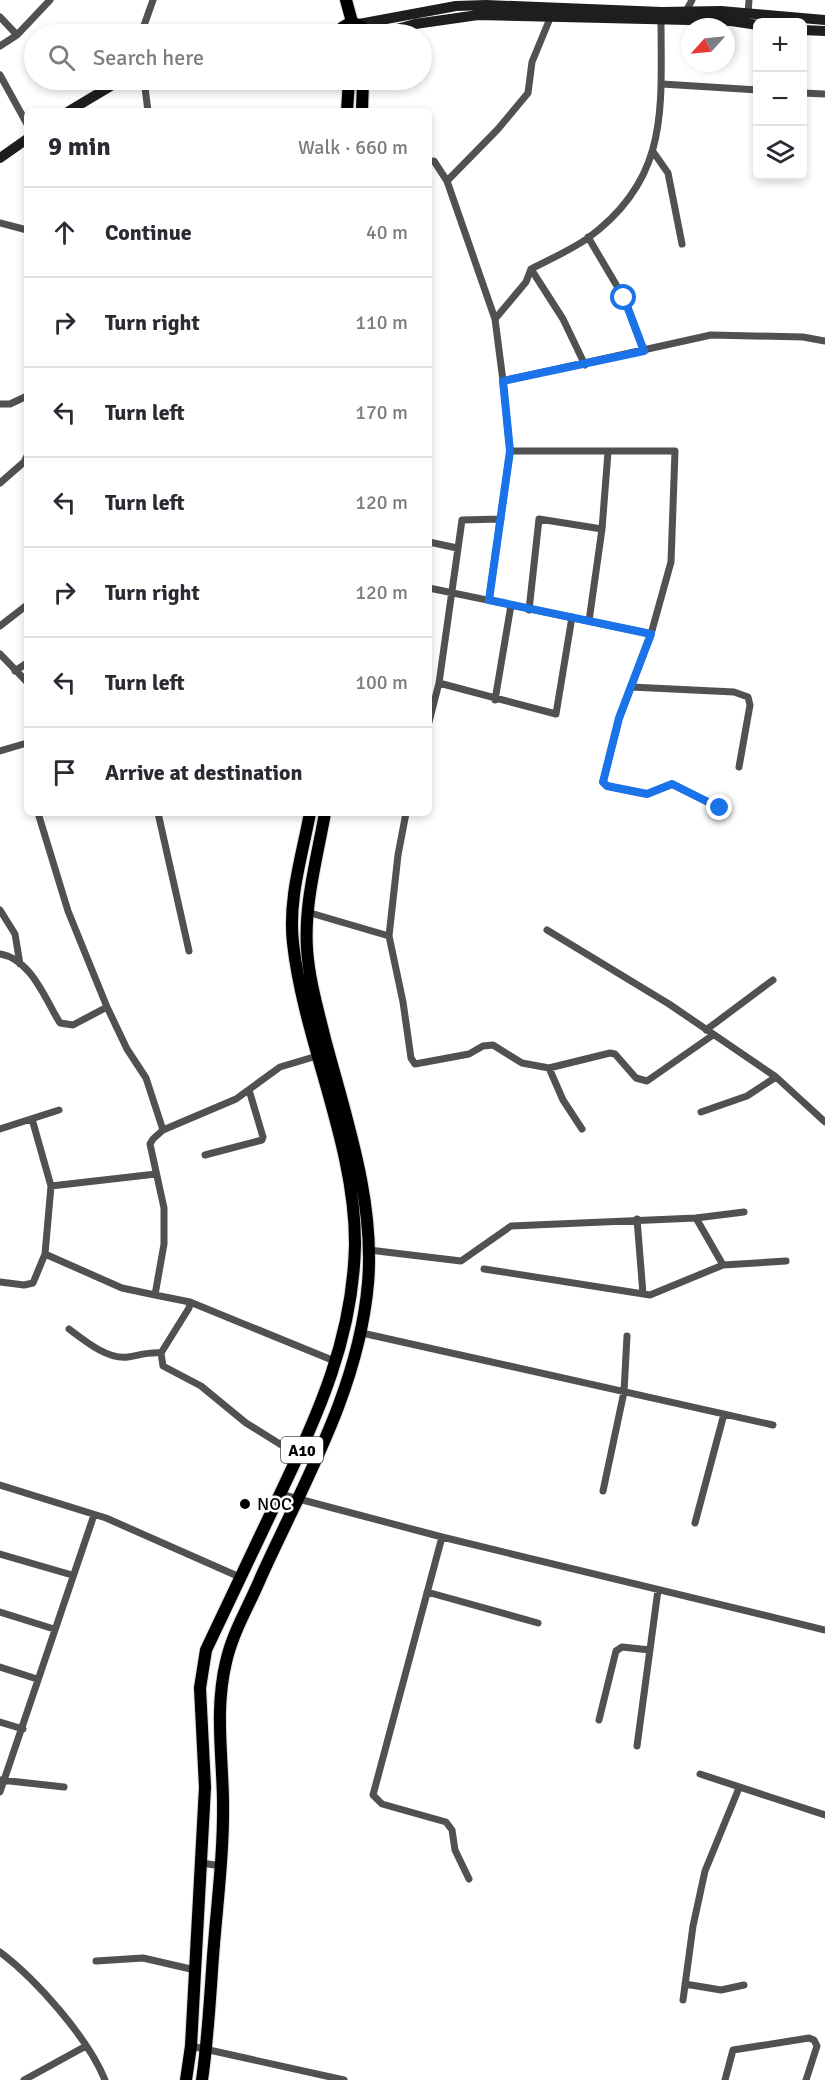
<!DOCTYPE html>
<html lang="en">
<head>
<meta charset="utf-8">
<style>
  :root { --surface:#fff; --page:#f7f7f7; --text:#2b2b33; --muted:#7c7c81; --line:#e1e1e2 }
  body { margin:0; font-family:Signika,sans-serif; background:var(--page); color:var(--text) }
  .controls { position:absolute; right:18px; top:18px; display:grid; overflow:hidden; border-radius:9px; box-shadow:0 3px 9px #0003 }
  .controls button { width:54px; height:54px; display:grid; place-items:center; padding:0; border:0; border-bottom:2px solid var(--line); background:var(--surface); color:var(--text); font:30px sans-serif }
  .compass { position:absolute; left:681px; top:18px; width:54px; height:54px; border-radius:50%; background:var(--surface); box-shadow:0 3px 9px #0003; rotate:243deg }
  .stop { position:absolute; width:18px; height:18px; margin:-14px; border:4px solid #1a73e8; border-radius:50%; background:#fff }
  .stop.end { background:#1a73e8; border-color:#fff; box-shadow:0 2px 6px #0008 }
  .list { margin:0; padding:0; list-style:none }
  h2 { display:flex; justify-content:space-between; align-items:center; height:78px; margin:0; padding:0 24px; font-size:26px }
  h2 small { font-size:20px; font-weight:400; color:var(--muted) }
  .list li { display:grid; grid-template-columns:39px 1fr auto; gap:18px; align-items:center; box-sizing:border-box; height:90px; padding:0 24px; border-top:2px solid var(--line) }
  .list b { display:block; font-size:22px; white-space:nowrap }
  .list em { font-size:20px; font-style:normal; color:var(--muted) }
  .icon { flex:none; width:33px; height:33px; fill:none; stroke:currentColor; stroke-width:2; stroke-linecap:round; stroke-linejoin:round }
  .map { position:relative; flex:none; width:825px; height:2080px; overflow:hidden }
  .search { position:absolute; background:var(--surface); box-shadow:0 3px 9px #0003; left:24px; top:24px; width:408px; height:66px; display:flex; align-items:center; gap:15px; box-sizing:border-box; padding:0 21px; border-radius:33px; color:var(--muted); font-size:22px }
  .panel { position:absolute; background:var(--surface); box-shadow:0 3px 9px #0003; left:24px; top:108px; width:408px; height:708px; border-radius:9px }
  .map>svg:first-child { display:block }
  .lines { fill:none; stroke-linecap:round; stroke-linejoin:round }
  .trunk-casing { stroke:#dbdbdb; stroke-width:14 }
  .minor { stroke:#515151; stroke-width:7 }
  .secondary { stroke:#1e1e1e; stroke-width:10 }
  .trunk { stroke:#000; stroke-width:12 }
  .route { stroke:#1a73e8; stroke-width:8 }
  .poi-dot { fill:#000; stroke:#fff; stroke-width:2 }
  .labels { text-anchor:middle; stroke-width:5; stroke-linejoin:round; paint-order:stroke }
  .shield { fill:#fff; stroke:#4c4c4c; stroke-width:1.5 }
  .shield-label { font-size:16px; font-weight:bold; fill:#000 }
  .poi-label { font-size:18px; fill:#000; stroke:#fff; text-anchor:start }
</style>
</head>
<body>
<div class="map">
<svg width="825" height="2080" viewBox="0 0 825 2080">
  <rect width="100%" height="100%" fill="#fff"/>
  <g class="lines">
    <g class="trunk-casing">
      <path id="trunk" d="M346,0L352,22
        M341,34L342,28L352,22L362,27L364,34
        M347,111L349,80
        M362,111L363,80
        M186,2080L191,2046L205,1787L200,1688L206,1650C231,1598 255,1546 280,1494C319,1412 353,1338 355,1245C356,1145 304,1042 293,943C288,899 302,856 310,813
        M202,2080C208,2039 210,1998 213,1956C217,1904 224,1851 223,1799C222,1752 215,1708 226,1662C233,1631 249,1606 261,1577C304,1482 359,1389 368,1283C375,1201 346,1118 325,1039C318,1010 309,980 307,949C304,904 317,858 325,813"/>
    </g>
    <path class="minor" d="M685,13L692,0
      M748,14L749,0
      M0,17L17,35
      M141,34L153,0
      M0,46L17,35L50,0
      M0,75L27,124
      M144,80L148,111
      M662,84L758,90
      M802,93L825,94
      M654,153L668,173L682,244
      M429,162L434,161L447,181L495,319L503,381L510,451L489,600
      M447,181L498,129L528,93L532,62L551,16
      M0,223L27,230
      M588,237L624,298L644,351
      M531,269L563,319L585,365
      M495,319L526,282L531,269C550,259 571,250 588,238C670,178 661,109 661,18
      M503,381L711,335L803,337L825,341
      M0,404H10L27,396
      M510,451H675L671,562L651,634L619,719L603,782L607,786L647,794L672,784L720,808
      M0,483L24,462L27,456
      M429,542L457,548
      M429,588L651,634
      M529,610L539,519L602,529
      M589,621L602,529L608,452
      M0,626L27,605
      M0,654L27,682
      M15,671L27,663
      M439,683L556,714L572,617
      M631,687L734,692L748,697L750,705L739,767
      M495,700L511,605
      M429,722L439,683L462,520L501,519
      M0,751L27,743
      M158,813L189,951
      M406,813L398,855L389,936L403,1002L411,1058L415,1064L469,1054L483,1046L493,1045L522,1063L549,1068L610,1053L615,1054L636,1078L647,1081L713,1035
      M0,910L15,934L20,964
      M307,912L389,936
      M547,930L669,1004L776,1077L825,1122
      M0,954C31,959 45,999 60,1023L73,1025L107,1007L68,911L38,813
      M107,1007L127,1049L146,1078L163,1130L153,1139L150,1144L164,1208V1244L155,1295L190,1302L337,1362
      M706,1030L773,980
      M549,1068L563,1100L582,1129
      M701,1112L747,1096L776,1077
      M0,1129L59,1110
      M163,1130L236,1099L280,1067L317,1056
      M205,1155L262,1140L263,1137L249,1090
      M51,1186L156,1174
      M696,1218L723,1265
      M637,1219L643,1294
      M369,1250L461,1261L511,1226L696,1218L744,1212
      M45,1254L122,1288L155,1295
      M484,1269L650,1295L723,1265L786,1261
      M0,1282L24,1285L33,1283L45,1254L51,1186L32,1119
      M190,1302L189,1308L161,1353L163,1366L201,1386L246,1423L299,1456
      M69,1329C85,1341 108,1360 128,1357C140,1355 149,1352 161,1353
      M362,1333L773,1425
      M0,1485L106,1518L242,1578
      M603,1491L624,1392L627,1336
      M280,1494L442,1537L825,1630
      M695,1523L724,1414
      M442,1537L373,1795L382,1804L446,1822L452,1830L455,1850L469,1879
      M0,1554L72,1575
      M427,1592L538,1623
      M0,1612L54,1629
      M0,1667L37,1679
      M599,1720L616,1651L622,1647L650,1650
      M0,1722L23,1729
      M637,1746L658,1590
      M700,1774L825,1815
      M1,1780L64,1787
      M0,1792L94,1515
      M202,1863L221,1866
      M0,1952C36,1979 88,2038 105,2080
      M96,1961L143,1958L195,1970
      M685,1984L721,1990L744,1985
      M683,2000L693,1926L705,1871L739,1788
      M191,2046L344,2080
      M24,2080L86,2046
      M725,2080L733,2050L809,2038L814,2040L817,2046L806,2080"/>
    <path class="secondary" d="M359,24L456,6L486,5L662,12L721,11L825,20
      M802,30L825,31
      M378,34L415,24L478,15L731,21L758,25
      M69,111L121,80
      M0,158L27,139"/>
    <use href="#trunk" class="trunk"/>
  </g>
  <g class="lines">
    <path class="route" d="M624,298L644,351L503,381L510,451L489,600L651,634L619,718L603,782L607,786L647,794L672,784L720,808"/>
  </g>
  <circle class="poi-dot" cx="245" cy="1504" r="6"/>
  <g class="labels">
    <rect class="shield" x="281" y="1437" width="42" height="26" rx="4.5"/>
    <g class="shield-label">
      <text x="302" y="1456">A10</text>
    </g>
    <g class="poi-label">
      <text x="257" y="1510">NOC</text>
    </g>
  </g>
</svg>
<div class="controls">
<button>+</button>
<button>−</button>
<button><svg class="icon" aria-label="layers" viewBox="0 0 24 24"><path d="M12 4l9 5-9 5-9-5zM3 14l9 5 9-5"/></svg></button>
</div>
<svg class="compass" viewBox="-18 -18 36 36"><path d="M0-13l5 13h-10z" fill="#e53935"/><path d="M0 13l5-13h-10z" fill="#7c7c81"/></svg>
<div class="stop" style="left:624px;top:298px"></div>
<div class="stop end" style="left:720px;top:808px"></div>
<div class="search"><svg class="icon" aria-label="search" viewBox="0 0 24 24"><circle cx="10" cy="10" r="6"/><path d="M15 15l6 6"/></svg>Search here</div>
<section class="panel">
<h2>9 min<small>Walk · 660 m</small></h2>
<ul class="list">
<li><svg class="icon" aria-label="ahead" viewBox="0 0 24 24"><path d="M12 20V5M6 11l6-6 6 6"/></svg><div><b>Continue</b></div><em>40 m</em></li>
<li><svg class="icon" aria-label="right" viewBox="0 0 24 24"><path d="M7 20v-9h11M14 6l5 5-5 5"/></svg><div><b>Turn right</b></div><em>110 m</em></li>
<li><svg class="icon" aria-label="left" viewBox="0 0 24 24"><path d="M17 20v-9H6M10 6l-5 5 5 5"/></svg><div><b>Turn left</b></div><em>170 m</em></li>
<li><svg class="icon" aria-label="left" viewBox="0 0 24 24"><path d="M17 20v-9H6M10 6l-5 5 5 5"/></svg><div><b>Turn left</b></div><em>120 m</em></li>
<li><svg class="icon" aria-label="right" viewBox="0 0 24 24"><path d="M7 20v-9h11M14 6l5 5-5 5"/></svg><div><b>Turn right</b></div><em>120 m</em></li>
<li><svg class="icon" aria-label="left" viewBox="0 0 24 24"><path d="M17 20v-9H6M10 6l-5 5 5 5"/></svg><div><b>Turn left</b></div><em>100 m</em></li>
<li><svg class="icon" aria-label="arrive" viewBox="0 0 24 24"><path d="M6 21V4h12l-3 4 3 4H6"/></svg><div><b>Arrive at destination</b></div></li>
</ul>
</section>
</div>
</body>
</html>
